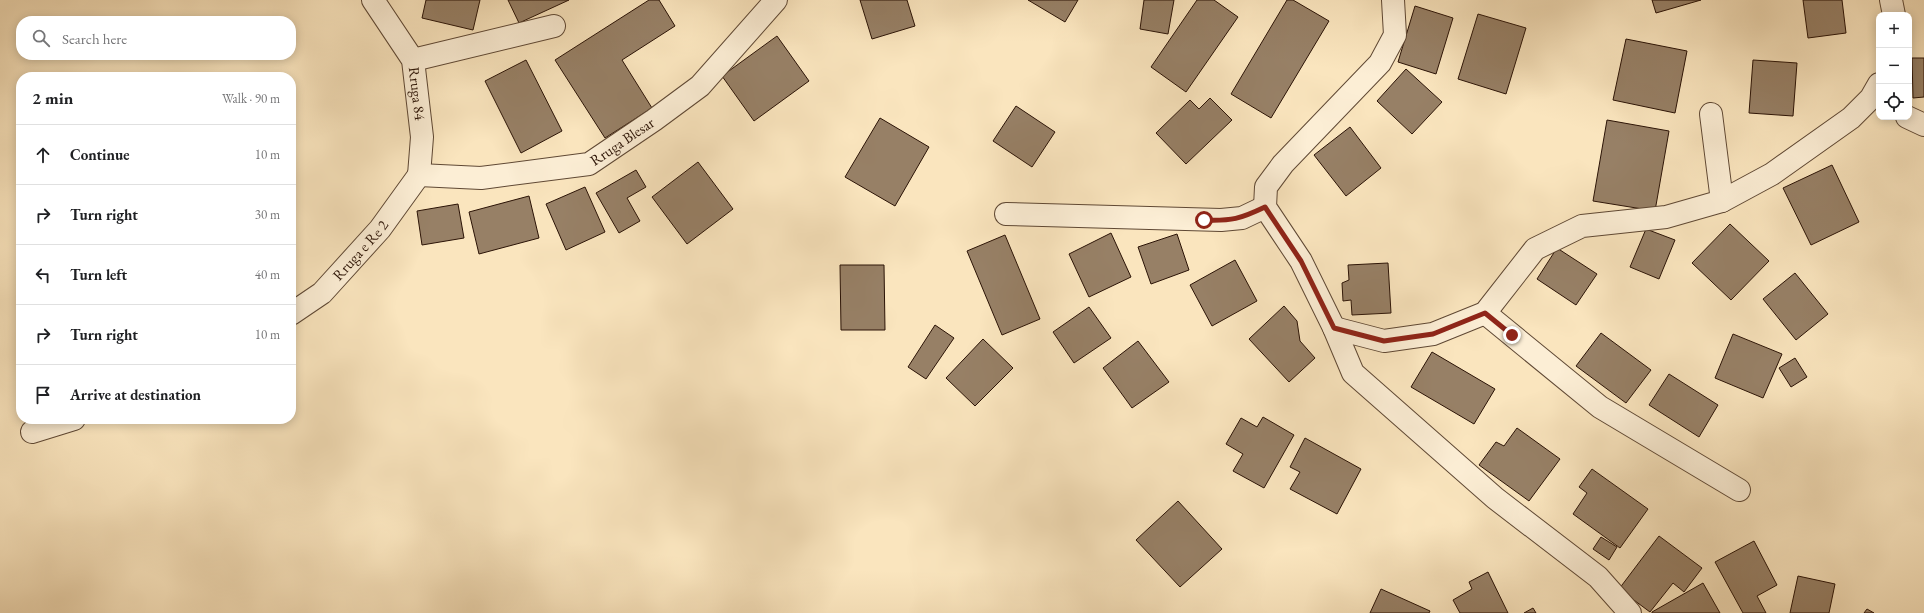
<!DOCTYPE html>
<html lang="en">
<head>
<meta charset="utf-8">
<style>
  :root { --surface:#fff; --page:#f6f6f6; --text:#202124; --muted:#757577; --line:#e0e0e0 }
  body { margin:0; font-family:"EB Garamond",serif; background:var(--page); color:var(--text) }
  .controls { position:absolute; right:12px; top:12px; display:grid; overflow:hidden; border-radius:8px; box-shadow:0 2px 10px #0003 }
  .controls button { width:36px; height:36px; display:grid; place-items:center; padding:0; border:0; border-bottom:1px solid var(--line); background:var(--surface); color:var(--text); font:20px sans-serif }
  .stop { position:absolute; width:12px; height:12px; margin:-9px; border:3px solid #8f2418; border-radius:50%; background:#fff }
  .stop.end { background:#8f2418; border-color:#fff; box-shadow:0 1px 4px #0008 }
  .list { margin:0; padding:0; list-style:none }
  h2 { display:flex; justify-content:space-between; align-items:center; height:52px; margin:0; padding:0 16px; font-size:17px }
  h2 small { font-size:13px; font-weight:400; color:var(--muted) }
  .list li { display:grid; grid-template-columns:26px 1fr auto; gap:12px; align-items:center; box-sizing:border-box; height:60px; padding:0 16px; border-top:1px solid var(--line) }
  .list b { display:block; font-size:15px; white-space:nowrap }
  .list em { font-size:13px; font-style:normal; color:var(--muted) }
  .icon { flex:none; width:22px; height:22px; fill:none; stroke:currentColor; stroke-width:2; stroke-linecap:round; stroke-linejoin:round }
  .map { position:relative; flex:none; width:1924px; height:613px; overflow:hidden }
  .search { position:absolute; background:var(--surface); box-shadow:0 2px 10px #0003; left:16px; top:16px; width:280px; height:44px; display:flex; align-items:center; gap:10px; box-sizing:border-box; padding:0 14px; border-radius:16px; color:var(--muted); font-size:15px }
  .panel { position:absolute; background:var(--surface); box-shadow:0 2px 10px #0003; left:16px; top:72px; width:280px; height:352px; border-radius:16px }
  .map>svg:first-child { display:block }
  .building { fill:#978066; stroke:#2b1306 }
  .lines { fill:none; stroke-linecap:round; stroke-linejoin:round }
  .minor-casing { stroke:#5f4834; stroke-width:24 }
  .minor { stroke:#fceed5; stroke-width:22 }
  .route { stroke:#8f2418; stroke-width:5 }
  .labels { text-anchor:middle; stroke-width:3.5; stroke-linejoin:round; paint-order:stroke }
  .street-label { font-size:15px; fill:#2b1306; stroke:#fceed5 }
</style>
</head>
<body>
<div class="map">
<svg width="1924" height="613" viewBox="0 0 1924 613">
  <rect width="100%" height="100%" fill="#fae5be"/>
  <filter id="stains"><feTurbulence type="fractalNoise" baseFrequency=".005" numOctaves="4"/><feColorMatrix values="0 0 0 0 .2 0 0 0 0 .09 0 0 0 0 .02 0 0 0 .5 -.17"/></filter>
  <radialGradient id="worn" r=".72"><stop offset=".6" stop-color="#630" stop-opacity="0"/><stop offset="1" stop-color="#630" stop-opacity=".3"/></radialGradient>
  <path class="building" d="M426,0H480L473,30L422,18Z
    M508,0H569L519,23Z
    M649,0H659L675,26L622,60L652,108L605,138L555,60Z
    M860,0H907L915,26L872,39Z
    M1028,0H1078L1065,22Z
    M1144,0H1174L1168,34L1140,29Z
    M1197,0H1214L1238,17L1186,92L1151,67Z
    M1287,0H1293L1329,21L1271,118L1231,94Z
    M1652,0H1701L1656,13Z
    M1803,0H1842L1846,33L1808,38Z
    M1415,6L1453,18L1436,74L1398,62Z
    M1478,14L1526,28L1506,94L1458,79Z
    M777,36L809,81L754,121L722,76Z
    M1626,39L1687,51L1675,113L1613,100Z
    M1912,58H1924V97L1913,98Z
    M526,60L562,131L521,153L485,81Z
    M1753,60L1797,63L1793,116L1749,113Z
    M1406,69L1442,102L1412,134L1377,101Z
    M1210,98L1232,120L1186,164L1156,133L1190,100L1199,109Z
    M1016,106L1055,132L1032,167L993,141Z
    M880,118L929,147L895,206L845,177Z
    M1607,120L1669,131L1655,211L1593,201Z
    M1350,127L1381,168L1346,196L1314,155Z
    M698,162L733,209L687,244L652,197Z
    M1832,165L1859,222L1811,245L1783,188Z
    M636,170L646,187L627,198L640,221L619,233L596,193Z
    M585,187L605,232L566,250L546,204Z
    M529,196L539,238L479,254L469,212Z
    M458,204L464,238L422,245L417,211Z
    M1730,224L1769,261L1731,300L1692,263Z
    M1646,229L1675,240L1659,279L1630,267Z
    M1111,233L1131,277L1089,297L1069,254Z
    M1177,234L1189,270L1151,284L1138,247Z
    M1005,235L1040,319L1002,335L967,251Z
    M1557,248L1597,274L1576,305L1537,279Z
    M1235,260L1257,301L1212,326L1190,285Z
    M1388,263L1391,313L1352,315L1351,300L1343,301L1342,283L1349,280L1348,265Z
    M840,265H884L885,330H841Z
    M1795,273L1828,314L1796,340L1763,299Z
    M1284,306L1297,321L1300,341L1315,358L1289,382L1249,339Z
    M1089,307L1111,338L1074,363L1053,332Z
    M935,325L954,338L926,379L908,367Z
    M1601,333L1651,370L1626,403L1576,366Z
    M1733,334L1782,354L1763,398L1715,378Z
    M983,339L1013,368L975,406L946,378Z
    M1138,341L1169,382L1132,408L1103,368Z
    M1432,352L1495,389L1474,424L1411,387Z
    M1795,358L1807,377L1791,387L1779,368Z
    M1669,374L1718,405L1699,437L1649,405Z
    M1263,417L1294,435L1264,488L1233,471L1243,454L1226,444L1241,418L1257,427Z
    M1517,428L1560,459L1529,501L1479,465L1496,442L1504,446Z
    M1305,438L1361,469L1337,514L1290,489L1300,472L1290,467Z
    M1592,469L1648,509L1620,548L1573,514L1587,493L1579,487Z
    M1178,501L1222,549L1180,587L1136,540Z
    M1659,536L1702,568L1684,592L1673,583L1650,612L1619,589Z
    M1601,537L1617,547L1609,560L1593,549Z
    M1754,541L1777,585L1757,596L1766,613H1743L1715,562Z
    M1488,572L1508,613H1460L1453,600L1472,589L1469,582Z
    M1798,576L1835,584L1829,613H1790Z
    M1703,583L1720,613H1652V612Z
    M1381,589L1430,611L1429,613H1370Z
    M1533,608L1536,613H1524Z
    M1867,609L1874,613H1864Z"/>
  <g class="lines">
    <g class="minor-casing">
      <g id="minor">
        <path id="s1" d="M373,0L413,60L422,137L419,175"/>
        <path d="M1393,0L1395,35L1380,63L1283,164L1266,187L1265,207L1301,261L1334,328L1353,373L1495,498L1598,577L1630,613"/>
        <path d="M1891,0L1894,15"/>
        <path d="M413,60L554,26"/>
        <path d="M1711,114L1722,201"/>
        <path d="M1907,117L1924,125"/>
        <path id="s2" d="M419,175L481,178L589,164L654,120L700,86L776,0"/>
        <path d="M1006,214L1221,220L1242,218L1265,207"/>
        <path d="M1485,313L1600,407L1739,490"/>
        <path id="s3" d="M291,314L322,293L380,229L419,175"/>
        <path d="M1334,328L1384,341L1433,334L1485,313L1535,249L1582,226L1666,217L1722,201L1772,174L1851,118L1871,98L1879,84"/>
        <path d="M32,432L74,419"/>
      </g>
    </g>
    <use href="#minor" class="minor"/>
  </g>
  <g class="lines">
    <path class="route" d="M1204,220C1232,221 1240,219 1265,207L1301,261L1334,328L1384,341L1433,334L1485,313L1512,335"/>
  </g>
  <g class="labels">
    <g class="street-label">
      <text dy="5" stroke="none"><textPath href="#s1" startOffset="106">Rruga 84</textPath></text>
      <text dy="5" stroke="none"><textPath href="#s2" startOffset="211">Rruga Blesar</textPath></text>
      <text dy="5" stroke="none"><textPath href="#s3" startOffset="95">Rruga e Re 2</textPath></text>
    </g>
  </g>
  <rect width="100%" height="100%" filter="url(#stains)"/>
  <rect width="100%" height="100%" fill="url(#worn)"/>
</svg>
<div class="controls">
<button>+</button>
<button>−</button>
<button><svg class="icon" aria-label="locate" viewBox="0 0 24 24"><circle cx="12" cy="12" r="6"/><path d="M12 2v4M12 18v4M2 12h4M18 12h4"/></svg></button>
</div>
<div class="stop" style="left:1204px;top:220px"></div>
<div class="stop end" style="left:1512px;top:335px"></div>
<div class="search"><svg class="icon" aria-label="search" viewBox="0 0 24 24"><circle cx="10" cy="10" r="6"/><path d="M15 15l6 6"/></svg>Search here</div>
<section class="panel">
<h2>2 min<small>Walk · 90 m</small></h2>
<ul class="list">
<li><svg class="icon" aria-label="ahead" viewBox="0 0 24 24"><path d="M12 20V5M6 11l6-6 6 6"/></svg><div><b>Continue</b></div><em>10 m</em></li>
<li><svg class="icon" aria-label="right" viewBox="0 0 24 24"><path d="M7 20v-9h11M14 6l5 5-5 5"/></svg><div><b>Turn right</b></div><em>30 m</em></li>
<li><svg class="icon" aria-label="left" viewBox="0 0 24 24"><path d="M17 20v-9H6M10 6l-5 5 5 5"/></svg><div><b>Turn left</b></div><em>40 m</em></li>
<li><svg class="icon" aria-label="right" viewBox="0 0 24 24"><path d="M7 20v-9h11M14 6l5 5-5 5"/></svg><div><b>Turn right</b></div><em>10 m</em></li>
<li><svg class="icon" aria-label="arrive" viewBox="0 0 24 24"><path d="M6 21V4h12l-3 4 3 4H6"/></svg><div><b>Arrive at destination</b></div></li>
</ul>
</section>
</div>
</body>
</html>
